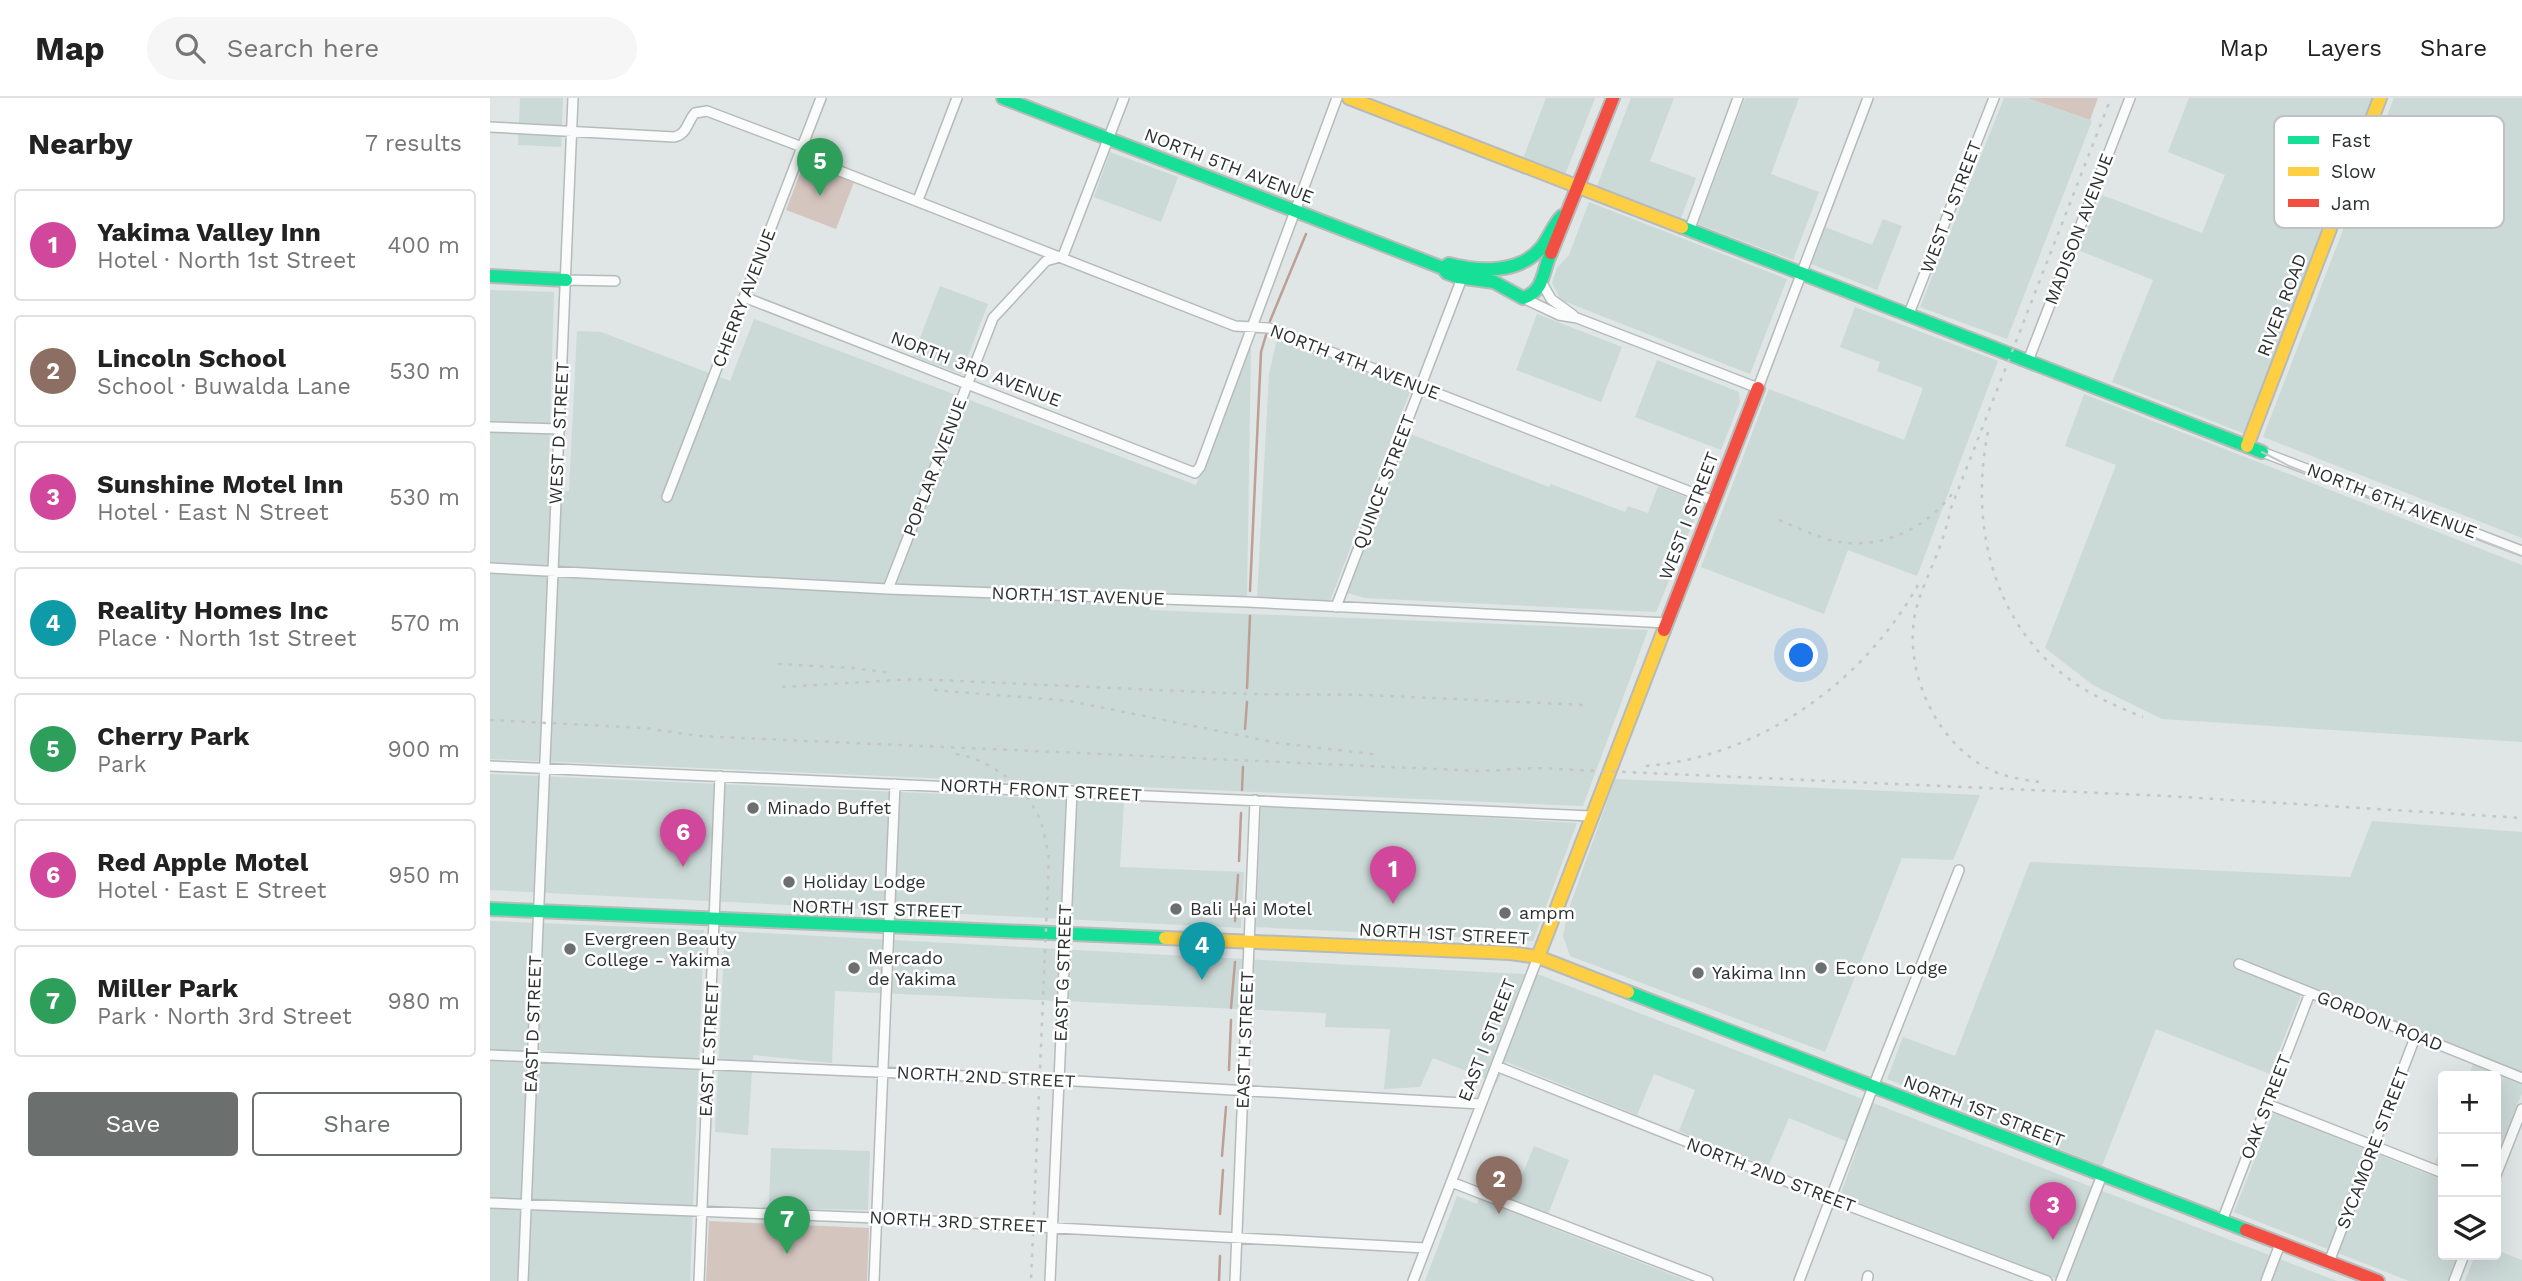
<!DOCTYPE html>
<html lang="en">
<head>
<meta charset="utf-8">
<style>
  :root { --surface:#fff; --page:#f6f6f6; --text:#222; --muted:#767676; --line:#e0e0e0; --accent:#6b706f }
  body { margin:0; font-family:"Work Sans",sans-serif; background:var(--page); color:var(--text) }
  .controls { position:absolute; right:21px; bottom:21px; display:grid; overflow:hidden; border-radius:7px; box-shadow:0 7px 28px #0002 }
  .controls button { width:63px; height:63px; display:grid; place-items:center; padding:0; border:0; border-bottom:2px solid var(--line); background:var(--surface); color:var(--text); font:35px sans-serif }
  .you { position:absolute; left:1312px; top:558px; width:24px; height:24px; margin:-18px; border:5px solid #fff; border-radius:50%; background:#1a73e8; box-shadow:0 0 0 10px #1a73e833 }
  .badge { display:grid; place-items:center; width:46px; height:46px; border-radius:50%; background:var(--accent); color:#fff; font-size:23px; font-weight:700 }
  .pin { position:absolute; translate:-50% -58px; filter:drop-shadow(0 2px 4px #0008) }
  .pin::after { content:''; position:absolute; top:37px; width:24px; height:21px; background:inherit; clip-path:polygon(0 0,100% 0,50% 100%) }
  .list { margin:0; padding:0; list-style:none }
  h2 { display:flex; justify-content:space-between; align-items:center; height:91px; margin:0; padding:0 28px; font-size:30px }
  h2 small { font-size:23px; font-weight:400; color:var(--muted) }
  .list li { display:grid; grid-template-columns:46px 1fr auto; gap:21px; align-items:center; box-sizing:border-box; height:112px; margin:0 14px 14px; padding:0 14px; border:2px solid var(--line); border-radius:7px }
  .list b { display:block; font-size:26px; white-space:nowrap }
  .list p { margin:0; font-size:23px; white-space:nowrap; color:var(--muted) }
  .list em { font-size:23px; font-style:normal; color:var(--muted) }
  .actions { display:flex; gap:14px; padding:21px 28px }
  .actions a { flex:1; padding:16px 0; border:2px solid var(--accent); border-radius:7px; text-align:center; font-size:24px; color:var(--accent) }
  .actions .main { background:var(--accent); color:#fff }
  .icon { flex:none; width:38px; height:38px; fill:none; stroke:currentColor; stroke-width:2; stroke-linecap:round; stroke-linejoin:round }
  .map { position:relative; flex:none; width:2032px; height:1183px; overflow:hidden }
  header { display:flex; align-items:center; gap:42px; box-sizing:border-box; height:98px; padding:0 35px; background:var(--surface); border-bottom:2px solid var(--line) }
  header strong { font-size:33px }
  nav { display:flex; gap:38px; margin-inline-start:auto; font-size:24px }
  .search { width:490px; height:63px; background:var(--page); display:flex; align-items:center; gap:18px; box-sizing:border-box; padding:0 24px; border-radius:38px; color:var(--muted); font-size:26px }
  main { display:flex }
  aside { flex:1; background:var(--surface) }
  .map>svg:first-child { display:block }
  .built { fill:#cbd9d7 }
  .green { fill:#d5c5bf }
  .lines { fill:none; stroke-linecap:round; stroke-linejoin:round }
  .stream { stroke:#bd9f96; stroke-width:2.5 }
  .street-casing { stroke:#b6bbba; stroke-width:12 }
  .fast-casing { stroke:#b6bbba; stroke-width:16 }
  .slow-casing { stroke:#b6bbba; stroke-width:16 }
  .jam-casing { stroke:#b6bbba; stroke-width:16 }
  .street { stroke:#fafbfb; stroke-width:9 }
  .fast { stroke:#16e098; stroke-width:12 }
  .slow { stroke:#ffcf43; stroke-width:12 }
  .jam { stroke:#f24e42; stroke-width:12 }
  .tram { stroke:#c4c6c6; stroke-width:2 }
  .rail { stroke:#c4c6c6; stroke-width:2.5; stroke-dasharray:3.5 7; stroke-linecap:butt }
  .poi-dot { fill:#6b706f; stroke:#fff; stroke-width:2.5 }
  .labels { text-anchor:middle; stroke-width:5; stroke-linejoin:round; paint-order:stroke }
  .street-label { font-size:18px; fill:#2c3130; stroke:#fff }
  .poi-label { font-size:18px; fill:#2c3130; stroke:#fff; text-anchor:start }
  .key { fill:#fff; stroke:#c0c1c1; stroke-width:2 }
  .key-label { font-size:19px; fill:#2c3130 }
</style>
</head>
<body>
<header>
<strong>Map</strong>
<div class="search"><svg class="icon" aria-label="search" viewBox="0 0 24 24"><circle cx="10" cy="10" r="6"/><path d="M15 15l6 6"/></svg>Search here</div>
<nav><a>Map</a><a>Layers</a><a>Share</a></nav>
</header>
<main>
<aside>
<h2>Nearby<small>7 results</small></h2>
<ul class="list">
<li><span class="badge" style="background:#d1479c">1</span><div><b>Yakima Valley Inn</b><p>Hotel · North 1st Street</p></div><em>400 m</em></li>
<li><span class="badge" style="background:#8d6e63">2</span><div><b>Lincoln School</b><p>School · Buwalda Lane</p></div><em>530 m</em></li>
<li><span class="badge" style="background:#d1479c">3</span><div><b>Sunshine Motel Inn</b><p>Hotel · East N Street</p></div><em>530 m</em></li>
<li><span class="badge" style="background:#0f9aa8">4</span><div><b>Reality Homes Inc</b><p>Place · North 1st Street</p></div><em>570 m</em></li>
<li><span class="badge" style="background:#2e9e5b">5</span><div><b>Cherry Park</b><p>Park</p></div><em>900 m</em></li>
<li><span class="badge" style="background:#d1479c">6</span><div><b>Red Apple Motel</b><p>Hotel · East E Street</p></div><em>950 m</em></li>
<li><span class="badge" style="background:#2e9e5b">7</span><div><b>Miller Park</b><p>Park · North 3rd Street</p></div><em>980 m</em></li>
</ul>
<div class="actions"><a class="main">Save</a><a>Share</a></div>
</aside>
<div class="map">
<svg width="2032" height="1183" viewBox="0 0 2032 1183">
  <rect width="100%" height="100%" fill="#dfe6e5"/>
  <path class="built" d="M30,0H73L71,49L28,47Z
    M1056,0H1105L1075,77L1033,61Z
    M1141,0H1184L1160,63L1206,80L1191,120L1107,88Z
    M1255,0H1309L1281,76L1329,94L1303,162L1208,126Z
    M1514,0H1538L1602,23L1517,241L1430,209Z
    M1699,0H1885L1758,337L1622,284L1663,182L1588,152L1612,97L1712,135L1735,77L1678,54Z
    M1904,0H2032V440L1773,339Z
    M620,54L688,79L671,124L604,99Z
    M1099,104L1297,181L1260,276L1071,202L1062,185L1067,170L1079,157Z
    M1393,121L1412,128L1387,192L1321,166L1335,129L1382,147Z
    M450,188L498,206L471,276L423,258Z
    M0,192L64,194L58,392L79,393L87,233L111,234L240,283L264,221L706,387L761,247L757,499L666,495L659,512L1158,532L1093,708L0,661Z
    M1365,209L1508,263L1427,478L1358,452L1334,516L1211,469L1279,291L1414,342L1433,290L1387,273L1390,264L1350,249Z
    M1047,216L1132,249L1111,304L1026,272Z
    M787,241L921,291L840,503L767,500L779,276Z
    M1167,262L1249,294L1250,304L1231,352L1145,319Z
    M1594,296L2032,467V644L1672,621L1603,587L1555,550L1626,367L1575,348Z
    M920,336L1059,389L1061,386L1135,414L1138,408L1158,415L1168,388L1211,405L1166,514L875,500L857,495Z
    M0,676L634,704L630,769L754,774L751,830L0,792Z
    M1125,681L1490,697L1463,762L1412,760L1335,954L1080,858L1073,838L1078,813Z
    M771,707L1087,725L1043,843L766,829Z
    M1882,723L2032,734V976L1814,889L1780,976L1666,931L1612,1068L1397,981L1413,939L1465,958L1540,764L1860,779Z
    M0,823L214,832L200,1183H0Z
    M235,833L1050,877L1847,1183H1572L1350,1098L1368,1048L1299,1020L1278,1069L1189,1033L1205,992L1164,976L1147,1017L1016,964L1007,985L943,960L930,989L894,991L900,931L835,929L836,915L345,893L342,965L263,957L258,1037L225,1034Z
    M1983,966L2032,984V995L2006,1062V978H1979Z
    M1783,1015L1940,1077L1953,1045V1157H1969L1958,1183H1919L1744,1114Z
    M1044,1048L1079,1062L1054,1127L1198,1183H935L967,1098L987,1106L996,1081L1026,1092Z
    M281,1050L380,1053L378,1112L279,1110Z
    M2006,1152L2032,1162V1183H1975L1985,1157H2006Z"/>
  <path class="green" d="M1538,0H1608L1600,22Z
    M314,65L364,84L346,131L296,112Z
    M219,1123L379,1130L377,1183H216Z"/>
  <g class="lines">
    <path class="stream" d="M780,223L816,136
      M760,493L771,254L776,237
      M757,590L760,518
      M755,631L757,604
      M752,692L753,669
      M749,763L751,715
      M745,823L748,777
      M741,910L745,864
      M739,972L741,922
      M732,1058L736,1009
      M730,1116L733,1072
      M729,1183L730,1158"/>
    <g class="street-casing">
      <path id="street" d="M0,29L184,39C197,37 197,24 205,15L217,13L312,49
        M309,57L745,228L779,230L1224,403
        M428,102L467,0
        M1199,133L1248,0
        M76,182L125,183
        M1052,185L1061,201L1083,217
        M254,199L705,375L710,369L847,0
        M1033,200L1069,217L1087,220L1268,290L1378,0
        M1418,218L1504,0
        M1538,263L1640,0
        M0,329L70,331
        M1772,354L2032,453
        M177,399L331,0
        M0,470L398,491L757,504L1177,525
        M398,491L503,220L556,163L573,158L634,0
        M846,509L972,180
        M0,668L1101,718
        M1749,866L2032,980
        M0,957L568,982L991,1006
        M1006,968L1341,1101L1557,1183
        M1777,1006L1953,1075
        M2006,1077L2032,1011
        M961,1084L1218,1183
        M0,1105L386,1120L935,1150
        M1732,1123L1820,895
        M1839,1164L1926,937
        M33,1183L83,0
        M209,1183L230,678
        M384,1183L405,686
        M560,1183L582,693
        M745,1183L765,702
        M923,1183L1048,859
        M1309,1183L1383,989L1469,772
        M1377,1183L1378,1178
        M1571,1183L1612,1077
        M1776,1183L1790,1146
        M1964,1183L1974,1157"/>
    </g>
    <g class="fast-casing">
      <path id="fast" d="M513,0L953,170L957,175L968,179L1004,184L1033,200C1055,193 1052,173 1061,155
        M1192,129L1772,354
        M953,170L959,166C989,174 1029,176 1051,150C1059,140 1063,127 1072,118
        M0,178L76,182
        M0,811L675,840
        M1138,894L1756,1132"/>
    </g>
    <g class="slow-casing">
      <path id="slow" d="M859,0L1192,129
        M1757,348L1890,0
        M675,840L1020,855L1048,859L1138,894
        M1048,859L1174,532"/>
    </g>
    <g class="jam-casing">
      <path id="jam" d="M1061,155L1123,0
        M1174,532L1268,290
        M1756,1132L1888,1183"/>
    </g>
    <use href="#street" class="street"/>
    <use href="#fast" class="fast"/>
    <use href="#slow" class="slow"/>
    <use href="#jam" class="jam"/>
    <path class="tram" d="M1772,354L1799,368L2032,458"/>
    <path class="rail" d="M1498,334C1479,427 1503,530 1586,586C1607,600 1630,610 1653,619
      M1289,422C1306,429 1323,437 1340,442C1387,454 1437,432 1464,393
      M288,566L362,570L403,575
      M292,589L424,581L757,596L879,597L1093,607
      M444,592L580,603L788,645L890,657
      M0,622L155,630L208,638L991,673L1045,670L1677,698L2032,720
      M466,656C499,661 532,686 548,717C554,729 556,746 559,760L541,1183
      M1156,668C1269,659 1373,585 1428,487
      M1549,684C1536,682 1521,680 1508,675C1449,653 1413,575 1425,516C1429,497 1438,479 1445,461C1452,444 1457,428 1461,410L1621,0"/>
  </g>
  <g class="poi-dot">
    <circle cx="263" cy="710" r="7"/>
    <circle cx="299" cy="784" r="7"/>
    <circle cx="686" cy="811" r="7"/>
    <circle cx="1015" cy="815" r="7"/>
    <circle cx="80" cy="851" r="7"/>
    <circle cx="364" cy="870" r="7"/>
    <circle cx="1331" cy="870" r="7"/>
    <circle cx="1208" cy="875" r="7"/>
  </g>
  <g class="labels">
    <g class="street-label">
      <text transform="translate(739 68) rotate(21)" y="6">NORTH 5TH AVENUE</text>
      <text transform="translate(1461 109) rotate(-69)" y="6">WEST J STREET</text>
      <text transform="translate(1589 131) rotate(-69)" y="6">MADISON AVENUE</text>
      <text transform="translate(254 200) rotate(-69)" y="6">CHERRY AVENUE</text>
      <text transform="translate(1792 207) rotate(-69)" y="6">RIVER ROAD</text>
      <text transform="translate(865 264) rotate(21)" y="6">NORTH 4TH AVENUE</text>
      <text transform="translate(486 271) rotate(21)" y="6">NORTH 3RD AVENUE</text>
      <text transform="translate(69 335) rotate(-87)" y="6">WEST D STREET</text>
      <text transform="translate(445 369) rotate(-69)" y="6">POPLAR AVENUE</text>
      <text transform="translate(894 384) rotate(-69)" y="6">QUINCE STREET</text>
      <text transform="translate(1902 403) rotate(21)" y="6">NORTH 6TH AVENUE</text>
      <text transform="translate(1199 418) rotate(-69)" y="6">WEST I STREET</text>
      <text transform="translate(588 498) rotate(2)" y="6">NORTH 1ST AVENUE</text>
      <text transform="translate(551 692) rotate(3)" y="6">NORTH FRONT STREET</text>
      <text transform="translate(387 811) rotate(2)" y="6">NORTH 1ST STREET</text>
      <text transform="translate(954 836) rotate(3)" y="6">NORTH 1ST STREET</text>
      <text transform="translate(573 875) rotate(-88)" y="6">EAST G STREET</text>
      <text transform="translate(1890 923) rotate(22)" y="6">GORDON ROAD</text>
      <text transform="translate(43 926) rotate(-88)" y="6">EAST D STREET</text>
      <text transform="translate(755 942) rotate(-88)" y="6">EAST H STREET</text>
      <text transform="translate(997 942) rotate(-69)" y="6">EAST I STREET</text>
      <text transform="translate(219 951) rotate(-87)" y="6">EAST E STREET</text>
      <text transform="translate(496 979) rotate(3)" y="6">NORTH 2ND STREET</text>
      <text transform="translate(1776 1009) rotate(-69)" y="6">OAK STREET</text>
      <text transform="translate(1494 1013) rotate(21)" y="6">NORTH 1ST STREET</text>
      <text transform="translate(1883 1050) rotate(-69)" y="6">SYCAMORE STREET</text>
      <text transform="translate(1281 1077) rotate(21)" y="6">NORTH 2ND STREET</text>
      <text transform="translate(468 1124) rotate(3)" y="6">NORTH 3RD STREET</text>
    </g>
    <g class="poi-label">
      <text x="277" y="716">Minado Buffet</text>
      <text x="313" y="790">Holiday Lodge</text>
      <text x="700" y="817">Bali Hai Motel</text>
      <text x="1029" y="821">ampm</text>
      <text x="94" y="847">Evergreen Beauty<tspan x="94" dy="21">College - Yakima</tspan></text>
      <text x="378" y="866">Mercado<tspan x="378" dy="21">de Yakima</tspan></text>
      <text x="1345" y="876">Econo Lodge</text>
      <text x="1222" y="881">Yakima Inn</text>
    </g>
  </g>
  <rect x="1784" y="18" width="230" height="112" rx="10" class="key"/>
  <rect x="1798" y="38" width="31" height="8" fill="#16e098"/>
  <rect x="1798" y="69" width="31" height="9" fill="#ffcf43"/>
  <rect x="1798" y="101" width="31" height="8" fill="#f24e42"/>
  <g class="key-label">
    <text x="1841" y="49">Fast</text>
    <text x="1841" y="80">Slow</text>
    <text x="1841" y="112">Jam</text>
  </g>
</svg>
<div class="controls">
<button>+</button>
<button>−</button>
<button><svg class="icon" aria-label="layers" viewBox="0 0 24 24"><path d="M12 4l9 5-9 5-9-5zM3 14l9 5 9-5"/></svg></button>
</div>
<div class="you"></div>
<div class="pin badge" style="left:903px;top:806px;background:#d1479c">1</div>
<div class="pin badge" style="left:1009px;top:1116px;background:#8d6e63">2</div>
<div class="pin badge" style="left:1563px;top:1142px;background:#d1479c">3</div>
<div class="pin badge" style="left:712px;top:882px;background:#0f9aa8">4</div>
<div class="pin badge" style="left:330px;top:98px;background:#2e9e5b">5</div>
<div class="pin badge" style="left:193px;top:769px;background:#d1479c">6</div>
<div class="pin badge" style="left:297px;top:1156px;background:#2e9e5b">7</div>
</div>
</main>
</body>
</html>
